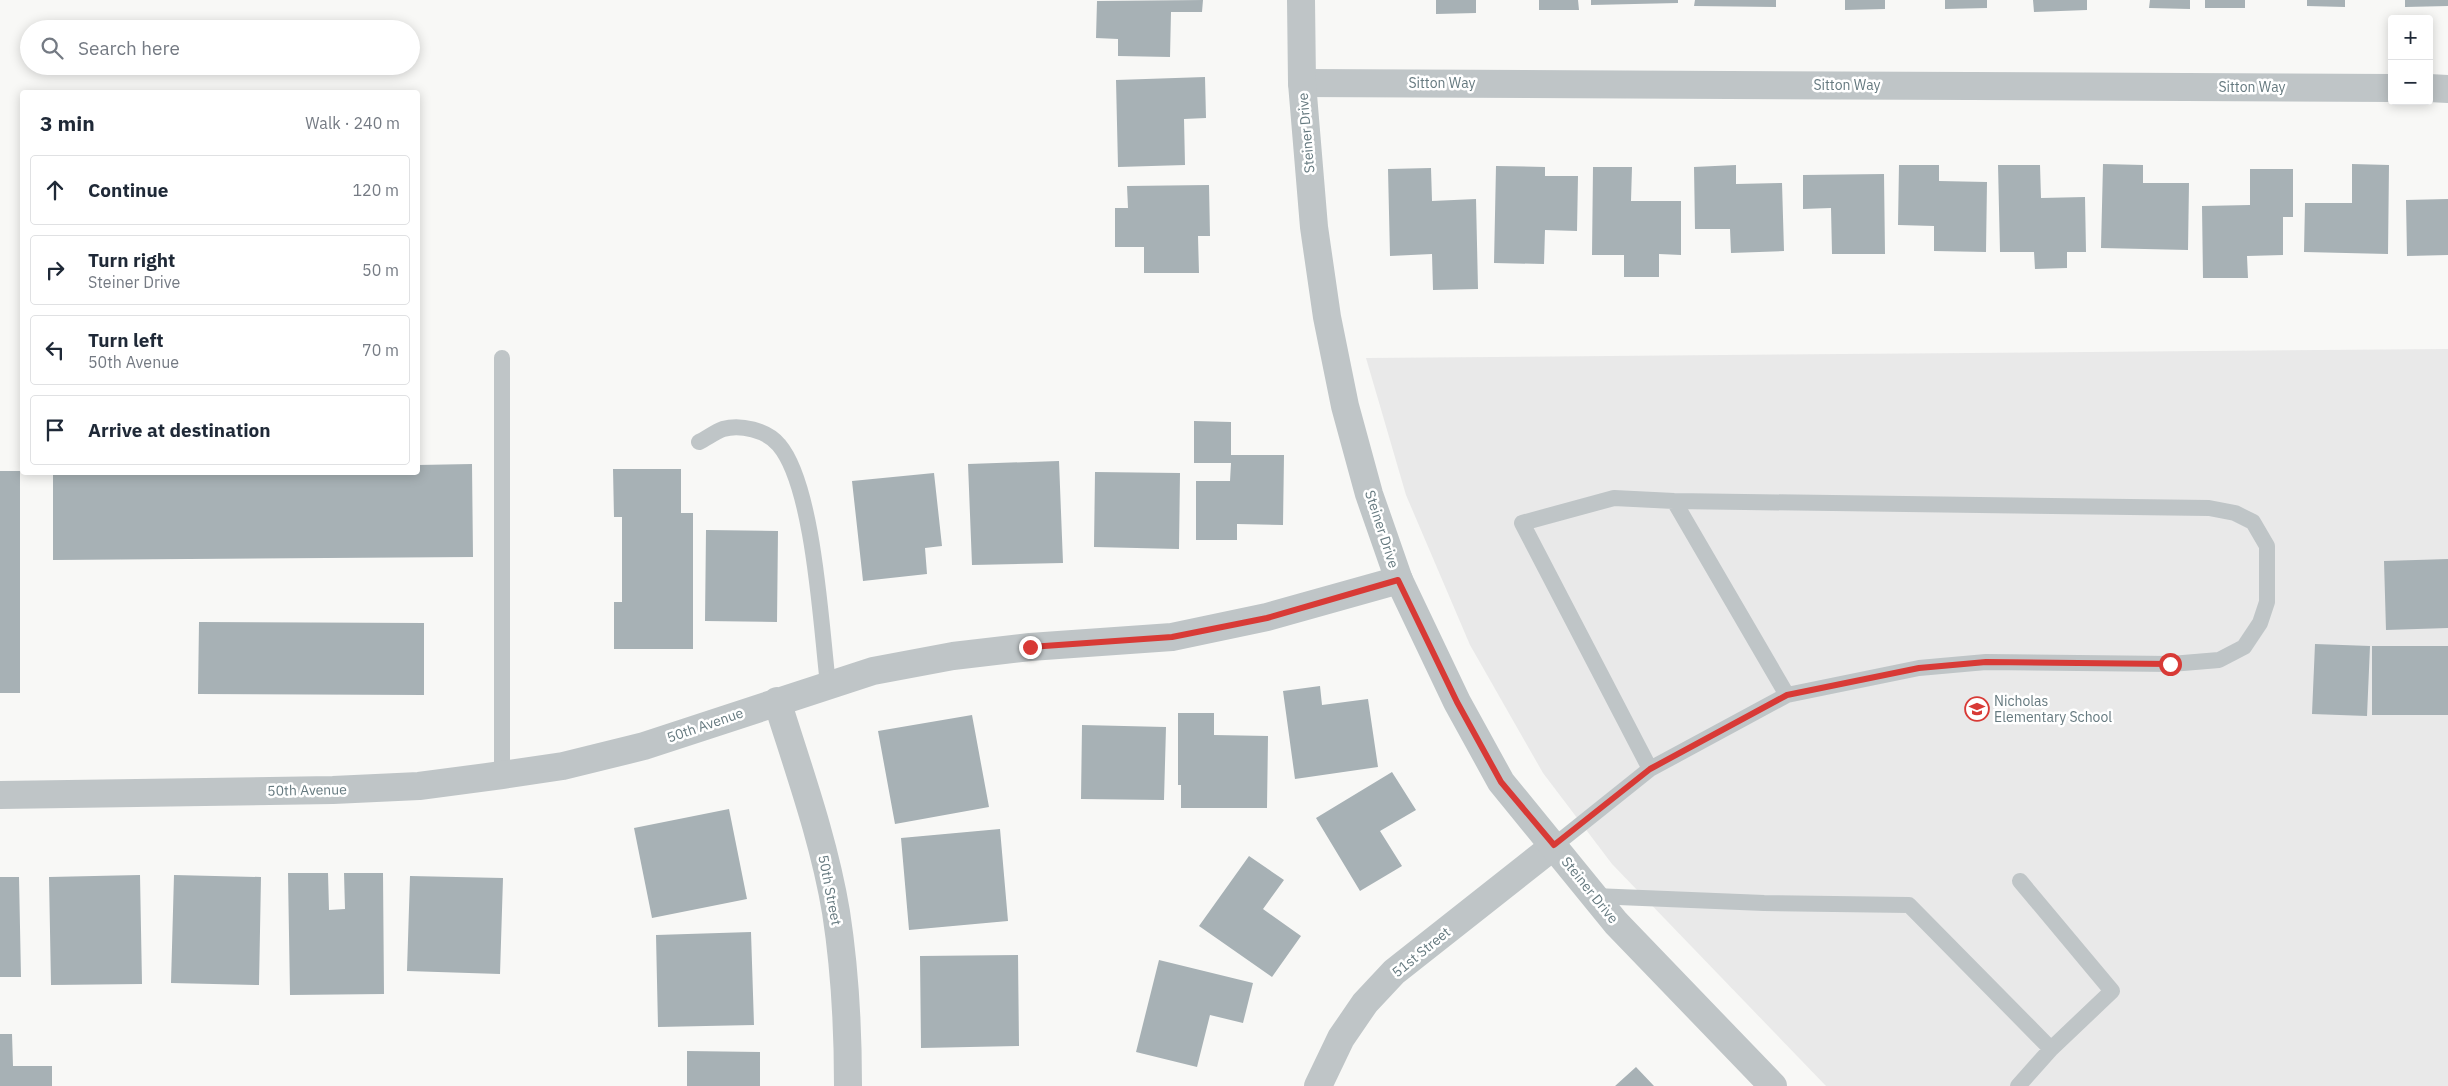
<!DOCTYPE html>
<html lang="en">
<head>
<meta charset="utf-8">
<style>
  :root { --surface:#fff; --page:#f2f2f3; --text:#1f2937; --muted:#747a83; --line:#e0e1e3 }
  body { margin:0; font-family:"IBM Plex Sans",sans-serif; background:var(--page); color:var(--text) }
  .controls { position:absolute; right:15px; top:15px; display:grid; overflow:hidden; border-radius:5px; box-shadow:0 2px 12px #0003 }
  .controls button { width:45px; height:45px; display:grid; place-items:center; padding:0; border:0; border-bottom:1px solid var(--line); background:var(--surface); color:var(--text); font:25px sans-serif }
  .stop { position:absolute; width:15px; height:15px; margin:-11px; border:4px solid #d83a36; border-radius:50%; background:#fff }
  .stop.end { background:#d83a36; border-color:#fff; box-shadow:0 1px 5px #0008 }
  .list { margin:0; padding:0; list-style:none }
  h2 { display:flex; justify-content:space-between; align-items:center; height:65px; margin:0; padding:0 20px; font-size:21px }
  h2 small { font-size:16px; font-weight:400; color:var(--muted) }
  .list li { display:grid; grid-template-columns:32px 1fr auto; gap:15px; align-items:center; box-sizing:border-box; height:70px; margin:0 10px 10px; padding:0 10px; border:1px solid var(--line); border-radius:5px }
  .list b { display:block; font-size:19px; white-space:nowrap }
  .list p { margin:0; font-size:16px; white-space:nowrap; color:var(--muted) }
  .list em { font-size:16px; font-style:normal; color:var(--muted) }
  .icon { flex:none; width:28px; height:28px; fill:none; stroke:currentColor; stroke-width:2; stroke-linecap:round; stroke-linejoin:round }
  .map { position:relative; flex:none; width:2448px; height:1086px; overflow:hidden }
  .search { position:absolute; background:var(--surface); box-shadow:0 2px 12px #0003; left:20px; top:20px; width:400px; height:55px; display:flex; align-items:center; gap:12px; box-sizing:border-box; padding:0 18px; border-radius:28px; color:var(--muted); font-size:19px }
  .panel { position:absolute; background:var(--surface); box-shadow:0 2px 12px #0003; left:20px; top:90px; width:400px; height:385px; border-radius:5px }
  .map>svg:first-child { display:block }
  .built { fill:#e9e9e9 }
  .building { fill:#a7b1b5 }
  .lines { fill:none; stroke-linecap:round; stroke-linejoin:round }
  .service { stroke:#bfc5c7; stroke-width:16 }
  .minor { stroke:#bfc5c7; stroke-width:28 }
  .tertiary { stroke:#bfc5c7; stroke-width:28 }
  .route { stroke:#d83a36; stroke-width:6 }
  .labels { text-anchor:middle; stroke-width:5; stroke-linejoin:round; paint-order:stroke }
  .street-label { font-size:14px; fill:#65797f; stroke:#fff }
  .poi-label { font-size:14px; fill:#65797f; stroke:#fff; text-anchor:start }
</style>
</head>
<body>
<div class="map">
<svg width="2448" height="1086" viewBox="0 0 2448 1086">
  <rect width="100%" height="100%" fill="#f8f8f6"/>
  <path class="built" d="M2448,349V1086H1826L1612,864L1543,773L1470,645L1406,495L1366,358Z"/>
  <path class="building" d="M1203,0L1202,12H1171L1170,57L1118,56V39L1096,38L1097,1Z
    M1436,0H1476V13L1436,14Z
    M1539,0H1578L1579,10H1539Z
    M1591,0H1678V3L1591,5Z
    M1695,0H1776V7L1694,6Z
    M1845,0H1885V9L1845,10Z
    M1945,0H1987V8L1945,9Z
    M2033,0H2087V10L2034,12Z
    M2150,0H2190V9L2149,8Z
    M2205,0H2245V8H2205Z
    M2307,0H2345V7L2307,6Z
    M2405,0H2448V6L2405,7Z
    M1205,77L1206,118L1184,119L1185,165L1118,167L1116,80Z
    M2103,164L2143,165V183H2189L2188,250L2101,248Z
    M2352,164L2389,165L2388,254L2304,252L2305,203H2352Z
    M1736,165V184L1782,183L1784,251L1731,253L1730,229H1695L1694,167Z
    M1899,165H1939V181L1987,182L1986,252L1934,251V226L1898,225Z
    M1998,165H2040L2041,198L2085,197L2086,252H2067V268L2035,269L2034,252H2000Z
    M1496,166L1545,167V176H1578L1577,231L1545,230L1544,264L1494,263Z
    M1593,167H1632L1631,201H1681V255L1659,254V277H1624V255H1592Z
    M1431,168L1432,201L1476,199L1478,289L1433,290L1432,254L1390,256L1388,169Z
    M2250,169H2293V217H2283V255L2247,256L2248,278H2203L2202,206L2250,205Z
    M1884,174L1885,254H1832L1831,208L1803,209V175Z
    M1209,185L1210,236H1198L1199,273H1144V247H1115V208H1128L1127,186Z
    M2448,199V255L2407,256L2406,200Z
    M1194,421L1231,422V455H1284L1283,525L1237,524V540H1196V481H1230L1231,463H1194Z
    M1059,461L1063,563L972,565L968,464Z
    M472,464L473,557L53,560V472H418V465Z
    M613,469H681V513H693V649H614V602H622V517H614Z
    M0,471H20V693H0Z
    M1095,472L1180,473L1179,549L1094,547Z
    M934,473L942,546L925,548L927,574L863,581L852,481Z
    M706,530L778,531L777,622L705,621Z
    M2448,559V628L2386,630L2384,561Z
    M199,622L424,623V695L198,694Z
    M2315,644L2370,646L2367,716L2312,714Z
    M2372,646H2448V715H2372Z
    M1320,686L1322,705L1368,699L1378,767L1295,779L1283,691Z
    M1178,713H1214V735L1268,736L1267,808H1181V785H1178Z
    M972,715L989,807L895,824L878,731Z
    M1082,725L1166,727L1164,800L1081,799Z
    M1392,772L1416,810L1380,831L1402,866L1360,891L1316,818Z
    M729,809L747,899L652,918L634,828Z
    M1000,829L1008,921L909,930L901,838Z
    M1249,856L1284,880L1263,909L1301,936L1272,977L1199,926Z
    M288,873H328L329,910L345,909L344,873H383L384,994L290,995Z
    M140,875L142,984L51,985L49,877Z
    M174,875L261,877L259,985L171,983Z
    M410,876L503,878L500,974L407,971Z
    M0,877H19L21,977H0Z
    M751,932L754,1025L658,1027L656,935Z
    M1018,955L1019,1046L921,1048L920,956Z
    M1159,960L1253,983L1243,1023L1210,1015L1197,1067L1136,1052Z
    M0,1034H12L13,1066H52V1086H0Z
    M687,1051L760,1052V1086H687Z
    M1636,1067L1654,1086H1615Z"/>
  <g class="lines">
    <path class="service" d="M502,358V775
      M699,442C707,438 715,432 723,429C740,424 767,430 779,445C814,486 821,627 828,684
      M1674,501L1787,695
      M1555,845L1650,769L1787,695L1919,668L1986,662L2171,664L2219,660L2244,647L2260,623L2267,602V546L2253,522L2235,513L2209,508L1674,501L1614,498L1522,523L1650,769
      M1594,896L1764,903L1909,905L2051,1049
      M2018,1086L2051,1049L2112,991L2020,881"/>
    <path class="minor" d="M1302,83L2392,88
      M2429,88L2448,89
      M777,701C799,771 824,840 836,912C845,970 848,1028 848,1086
      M0,795L333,790L419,786L502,775L563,766L644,746L873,671L953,656L1030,647L1172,637L1267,617L1399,580
      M1318,1086L1341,1038L1365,1003L1394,972L1555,845"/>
    <path class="tertiary" d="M1301,0L1302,83L1314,227L1327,317L1345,406L1369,494L1399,580L1457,702L1501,782L1616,923L1773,1086"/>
  </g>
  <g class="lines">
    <path class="route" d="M1030,647L1172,637L1267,618L1398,580L1457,702L1501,782L1554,845L1650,769L1787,695L1919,668L1986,662L2170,664"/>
  </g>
  <defs>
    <g id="school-ring" transform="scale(1.25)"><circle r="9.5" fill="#fff" stroke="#d83a36" stroke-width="1.5"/><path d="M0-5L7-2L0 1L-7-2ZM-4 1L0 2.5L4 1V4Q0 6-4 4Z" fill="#d83a36"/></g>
  </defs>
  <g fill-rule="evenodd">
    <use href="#school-ring" x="1977" y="709"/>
  </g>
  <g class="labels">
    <g class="street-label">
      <text x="1442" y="88">Sitton Way</text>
      <text x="1847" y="90">Sitton Way</text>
      <text x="2252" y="92">Sitton Way</text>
      <text transform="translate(1306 133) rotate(-95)" y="5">Steiner Drive</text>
      <text transform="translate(1382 529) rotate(72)" y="5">Steiner Drive</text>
      <text transform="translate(705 725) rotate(-19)" y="5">50th Avenue</text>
      <text transform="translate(307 790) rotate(-1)" y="5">50th Avenue</text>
      <text transform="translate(830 890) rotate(79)" y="5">50th Street</text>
      <text transform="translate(1590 890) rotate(51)" y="5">Steiner Drive</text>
      <text transform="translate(1421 952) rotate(-39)" y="5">51st Street</text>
    </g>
    <g class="poi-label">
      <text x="1994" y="706">Nicholas<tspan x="1994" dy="16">Elementary School</tspan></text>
    </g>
  </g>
</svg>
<div class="controls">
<button>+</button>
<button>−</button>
</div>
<div class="stop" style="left:2170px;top:664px"></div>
<div class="stop end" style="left:1030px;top:647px"></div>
<div class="search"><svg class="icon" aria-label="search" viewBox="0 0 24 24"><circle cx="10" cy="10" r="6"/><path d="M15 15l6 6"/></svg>Search here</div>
<section class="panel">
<h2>3 min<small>Walk · 240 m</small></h2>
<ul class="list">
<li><svg class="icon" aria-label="ahead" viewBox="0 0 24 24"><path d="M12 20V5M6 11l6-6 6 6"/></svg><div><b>Continue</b></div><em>120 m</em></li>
<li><svg class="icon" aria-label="right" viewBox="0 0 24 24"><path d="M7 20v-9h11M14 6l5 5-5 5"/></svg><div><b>Turn right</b><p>Steiner Drive</p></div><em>50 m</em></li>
<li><svg class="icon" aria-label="left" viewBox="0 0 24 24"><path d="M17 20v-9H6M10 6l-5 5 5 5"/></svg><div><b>Turn left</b><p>50th Avenue</p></div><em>70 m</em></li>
<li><svg class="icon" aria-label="arrive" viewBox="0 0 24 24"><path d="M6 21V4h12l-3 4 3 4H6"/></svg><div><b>Arrive at destination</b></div></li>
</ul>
</section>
</div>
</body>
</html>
